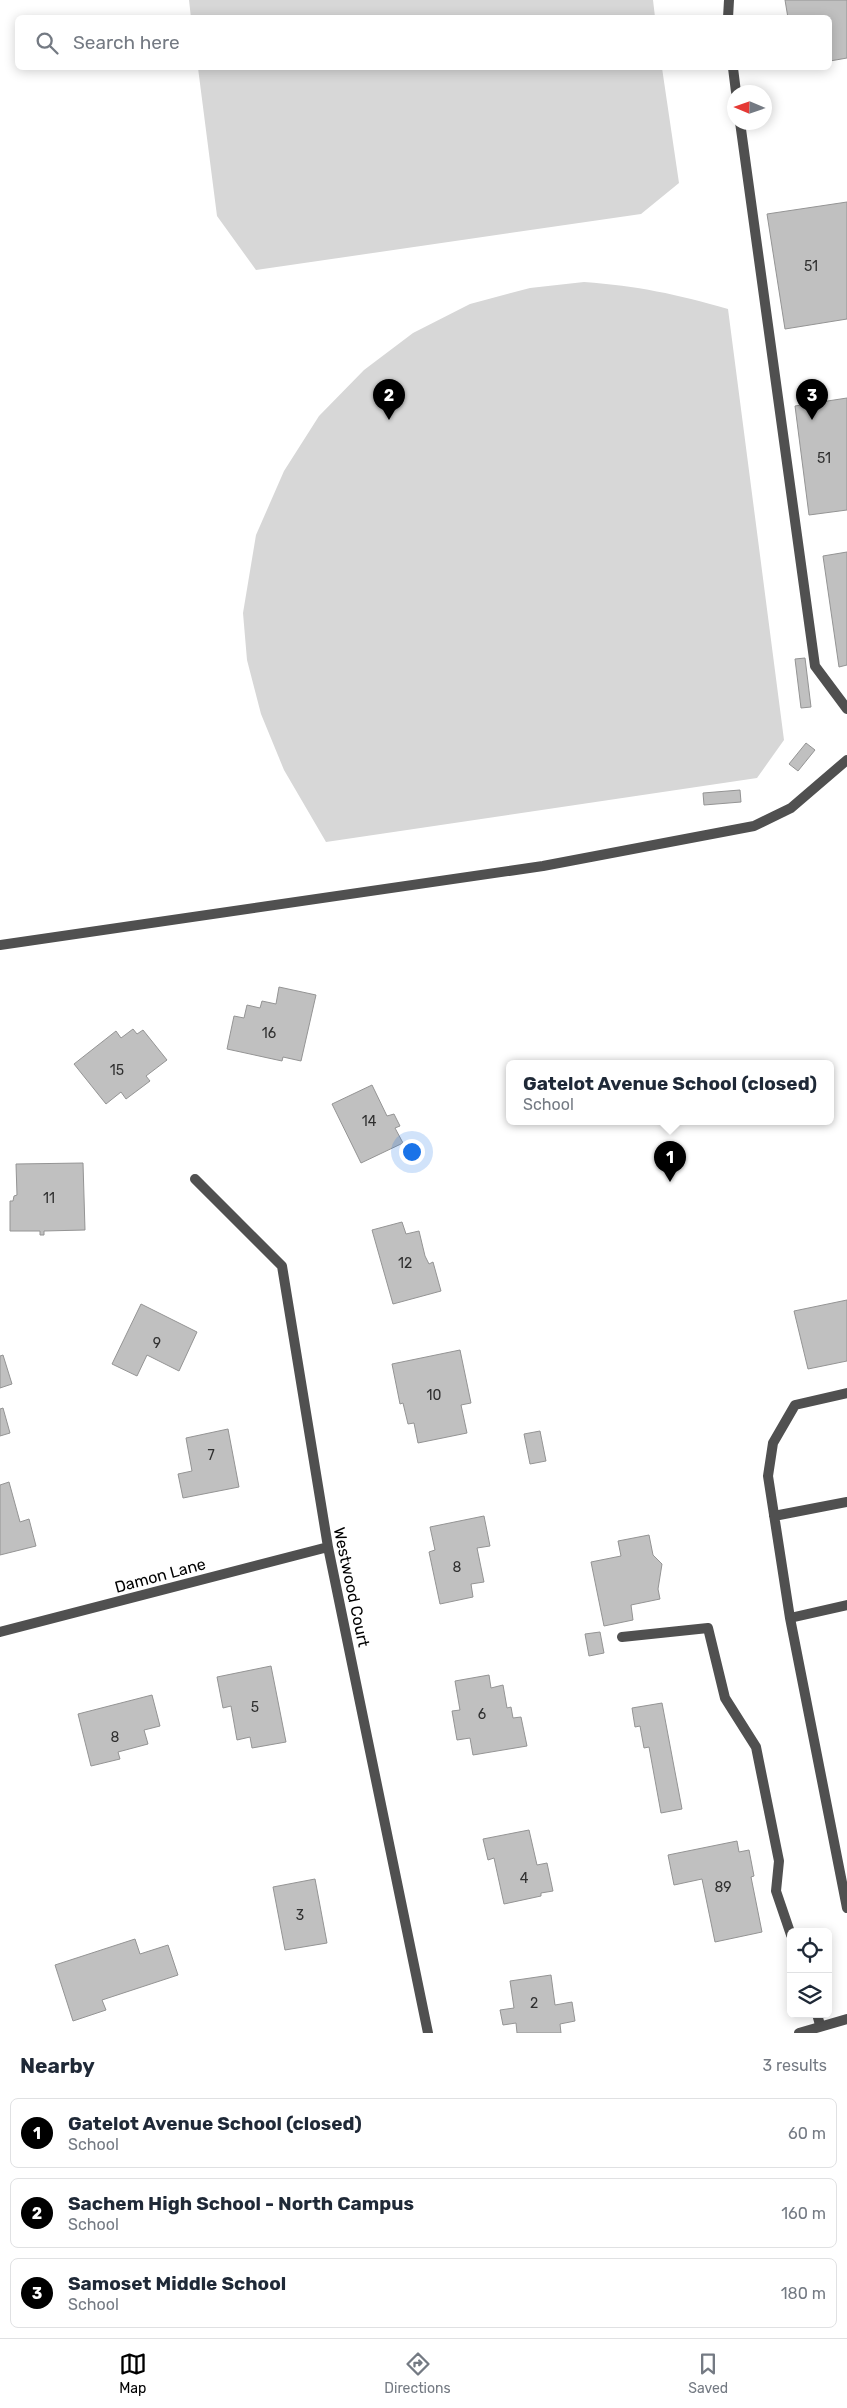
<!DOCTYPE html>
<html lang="en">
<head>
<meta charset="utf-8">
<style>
  :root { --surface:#fff; --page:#f2f2f3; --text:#1f2937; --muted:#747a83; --line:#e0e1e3; --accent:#000 }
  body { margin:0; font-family:Rubik,sans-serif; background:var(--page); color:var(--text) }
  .controls { position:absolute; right:15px; bottom:15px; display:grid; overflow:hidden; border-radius:8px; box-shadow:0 2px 12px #0003 }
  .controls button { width:45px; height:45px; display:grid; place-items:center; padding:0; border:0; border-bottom:1px solid var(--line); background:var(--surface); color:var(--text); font:25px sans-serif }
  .compass { position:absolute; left:727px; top:85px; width:45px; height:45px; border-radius:50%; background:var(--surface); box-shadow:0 2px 12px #0003; rotate:272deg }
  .you { position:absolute; left:411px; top:1151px; width:18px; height:18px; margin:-12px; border:4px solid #fff; border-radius:50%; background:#1a73e8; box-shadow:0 0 0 8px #1a73e833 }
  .badge { display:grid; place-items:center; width:32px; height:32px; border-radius:50%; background:var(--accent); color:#fff; font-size:16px; font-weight:700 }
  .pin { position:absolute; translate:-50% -41px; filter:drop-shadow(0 1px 2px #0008) }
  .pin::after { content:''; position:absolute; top:26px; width:18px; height:15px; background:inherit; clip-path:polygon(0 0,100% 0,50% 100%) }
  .popup { position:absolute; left:506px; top:1060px; width:328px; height:65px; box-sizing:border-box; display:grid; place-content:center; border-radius:8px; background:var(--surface); filter:drop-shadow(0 1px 4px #0005); font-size:16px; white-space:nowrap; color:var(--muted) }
  .popup b { font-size:19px; color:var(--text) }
  .popup::after { content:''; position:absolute; left:50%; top:100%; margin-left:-10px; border:10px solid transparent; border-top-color:var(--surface) }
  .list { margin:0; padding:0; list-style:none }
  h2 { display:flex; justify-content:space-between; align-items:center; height:65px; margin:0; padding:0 20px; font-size:21px }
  h2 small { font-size:16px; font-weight:400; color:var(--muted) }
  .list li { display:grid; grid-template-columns:32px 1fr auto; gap:15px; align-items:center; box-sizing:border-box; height:70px; margin:0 10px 10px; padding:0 10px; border:1px solid var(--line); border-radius:8px }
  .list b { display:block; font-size:19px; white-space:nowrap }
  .list p { margin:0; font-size:16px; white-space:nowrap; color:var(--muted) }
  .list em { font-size:16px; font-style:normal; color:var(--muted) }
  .icon { flex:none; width:28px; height:28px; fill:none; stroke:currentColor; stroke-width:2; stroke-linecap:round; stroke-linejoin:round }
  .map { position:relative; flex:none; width:847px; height:2033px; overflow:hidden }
  .search { position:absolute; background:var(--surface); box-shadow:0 2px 12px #0003; left:15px; right:15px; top:15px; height:55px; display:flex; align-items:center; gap:12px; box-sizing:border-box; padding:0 18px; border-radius:8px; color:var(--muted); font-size:19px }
  .sheet { height:305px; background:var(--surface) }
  nav { display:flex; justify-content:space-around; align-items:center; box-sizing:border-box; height:70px; border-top:1px solid var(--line); background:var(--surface); font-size:14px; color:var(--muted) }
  nav a { display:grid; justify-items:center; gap:2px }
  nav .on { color:var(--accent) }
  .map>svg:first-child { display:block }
  .green { fill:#d7d7d7 }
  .building { fill:#c0c0c0; stroke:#949494 }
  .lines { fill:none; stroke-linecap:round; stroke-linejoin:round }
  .service { stroke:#505050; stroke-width:10 }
  .minor { stroke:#505050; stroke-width:10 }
  .labels { text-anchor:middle; stroke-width:4.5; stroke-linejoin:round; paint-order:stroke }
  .number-label { font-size:14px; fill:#303030 }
  .street-label { font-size:16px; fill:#000; stroke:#fff }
</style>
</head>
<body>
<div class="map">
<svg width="847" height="2033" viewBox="0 0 847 2033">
  <rect width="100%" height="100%" fill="#fff"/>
  <path class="green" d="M189,0H653L655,17L191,18Z
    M198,68H662L679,183L641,214L256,270L217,216Z
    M584,282C638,286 676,294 728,309L784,740L757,778L326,842L284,770L261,714L247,660L243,613L256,535L284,471L319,416L364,370L413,333L470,304L530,288Z"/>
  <path class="building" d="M785,0H847V58L830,61V18H788Z
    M847,202V319L785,329L767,214Z
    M847,398V510L809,515L795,406Z
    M847,552V665L839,667L823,556Z
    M805,658L811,707L801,708L795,659Z
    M806,743L815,750L798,771L789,764Z
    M740,790L741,802L704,805L703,793Z
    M279,987L316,995L301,1061L283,1057L282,1061L227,1049L234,1016L244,1018L247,1005L260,1008L262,1001L276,1004Z
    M133,1029L137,1034L143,1030L167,1060L146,1076L150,1081L126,1099L121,1092L106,1104L74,1064L116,1031L121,1038Z
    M372,1085L387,1116L394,1114L400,1126L395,1128L403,1143L361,1163L332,1104Z
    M83,1163L85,1230L44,1231V1235H40V1231H10V1201H13L14,1196L17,1195L16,1164Z
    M402,1222L406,1234L419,1231L425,1256L429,1264L433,1262L441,1291L393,1304L372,1230Z
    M847,1300V1361L808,1369L794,1311Z
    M141,1304L197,1332L179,1371L147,1355L137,1376L112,1364Z
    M460,1350L471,1403L461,1405L467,1433L418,1443L414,1423L408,1424L403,1403L400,1404L392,1364Z
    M3,1355L12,1384L0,1388V1356Z
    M3,1408L10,1433L0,1436V1409Z
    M228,1429L239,1487L183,1498L178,1474L192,1471L186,1438Z
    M540,1431L546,1461L530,1464L524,1434Z
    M9,1482L20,1522L29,1519L36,1546L0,1555V1485Z
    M484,1516L490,1546L477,1548L484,1582L471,1584L473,1597L440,1604L429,1552L435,1550L430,1527Z
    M649,1535L653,1555L662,1564L658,1589L660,1599L631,1605L633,1620L604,1626L591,1562L621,1556L618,1541Z
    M600,1632L604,1653L589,1656L585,1634Z
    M271,1666L286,1742L252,1748L250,1737L237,1740L231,1706L223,1708L217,1677Z
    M489,1675L491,1688L503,1685L507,1708L511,1707L513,1718L521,1717L527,1746L473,1755L470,1738L457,1740L452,1711L460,1710L455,1681Z
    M152,1695L160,1726L144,1730L148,1744L118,1752L120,1759L91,1766L78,1714Z
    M662,1703L682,1809L661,1813L649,1747L644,1748L640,1726L635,1727L632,1708Z
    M529,1830L537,1865L547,1863L553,1891L541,1893V1896L504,1904L494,1858L488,1860L483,1839Z
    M737,1841L739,1852L749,1850L754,1876L751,1877L762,1932L715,1942L702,1879L674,1885L668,1855Z
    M315,1879L327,1943L285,1950L273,1887Z
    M135,1939L140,1954L168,1945L178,1975L102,2000L106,2010L73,2021L55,1965Z
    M551,1975L555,2005L572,2002L575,2021L560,2024L561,2033H517L516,2023L503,2025L500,2010L514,2008L510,1981Z"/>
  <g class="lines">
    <path class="service" d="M728,18L729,0
      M733,68L736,92
      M740,122L815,666L847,709
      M0,945L543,866L754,826L791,808L847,760
      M847,1393L795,1405L773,1443L768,1476L790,1618L847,1908
      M774,1516L847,1502
      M790,1618L847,1605
      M622,1637L708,1628L725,1698L756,1747L779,1861L776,1891L791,1935
      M817,2014L820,2025"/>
    <path class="minor" d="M195,1179L282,1266L328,1547L428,2033
      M0,1632L328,1547
      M799,2033L847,2019"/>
  </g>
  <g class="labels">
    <g class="number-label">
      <text x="811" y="271">51</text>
      <text x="824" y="463">51</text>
      <text x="269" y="1038">16</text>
      <text x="117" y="1075">15</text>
      <text x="369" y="1126">14</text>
      <text x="49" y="1203">11</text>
      <text x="405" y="1268">12</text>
      <text x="157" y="1348">9</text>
      <text x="434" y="1400">10</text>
      <text x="211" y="1460">7</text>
      <text x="457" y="1572">8</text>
      <text x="255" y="1712">5</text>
      <text x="482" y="1719">6</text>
      <text x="115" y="1742">8</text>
      <text x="524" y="1883">4</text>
      <text x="723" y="1892">89</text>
      <text x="300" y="1920">3</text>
      <text x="534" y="2008">2</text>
    </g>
    <g class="street-label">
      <text transform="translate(160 1575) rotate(-15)" y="6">Damon Lane</text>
      <text transform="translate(352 1587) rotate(78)" y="6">Westwood Court</text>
    </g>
  </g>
</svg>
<div class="controls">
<button><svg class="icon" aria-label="locate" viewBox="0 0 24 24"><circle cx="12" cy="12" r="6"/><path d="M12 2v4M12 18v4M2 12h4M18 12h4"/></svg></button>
<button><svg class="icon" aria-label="layers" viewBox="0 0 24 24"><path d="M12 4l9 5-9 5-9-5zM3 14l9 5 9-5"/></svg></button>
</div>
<svg class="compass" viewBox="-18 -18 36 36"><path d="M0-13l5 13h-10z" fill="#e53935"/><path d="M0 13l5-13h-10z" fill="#747a83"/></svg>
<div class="you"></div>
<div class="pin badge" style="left:670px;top:1182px">1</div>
<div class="popup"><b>Gatelot Avenue School (closed)</b>School</div>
<div class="pin badge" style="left:389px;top:420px">2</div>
<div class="pin badge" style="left:812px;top:420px">3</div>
<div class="search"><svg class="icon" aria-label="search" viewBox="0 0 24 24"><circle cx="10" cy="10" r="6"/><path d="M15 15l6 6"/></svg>Search here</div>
</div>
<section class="sheet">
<h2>Nearby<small>3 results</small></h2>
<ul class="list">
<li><span class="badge">1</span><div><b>Gatelot Avenue School (closed)</b><p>School</p></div><em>60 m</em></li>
<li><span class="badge">2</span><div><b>Sachem High School - North Campus</b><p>School</p></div><em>160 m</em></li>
<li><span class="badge">3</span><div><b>Samoset Middle School</b><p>School</p></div><em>180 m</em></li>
</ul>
</section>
<nav>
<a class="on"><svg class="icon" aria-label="map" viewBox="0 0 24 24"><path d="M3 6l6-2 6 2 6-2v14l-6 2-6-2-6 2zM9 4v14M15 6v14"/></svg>Map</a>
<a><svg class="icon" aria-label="directions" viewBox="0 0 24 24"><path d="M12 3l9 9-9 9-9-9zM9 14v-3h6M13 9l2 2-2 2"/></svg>Directions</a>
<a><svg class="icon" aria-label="saved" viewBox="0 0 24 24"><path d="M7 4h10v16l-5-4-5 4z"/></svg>Saved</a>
</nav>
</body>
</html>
